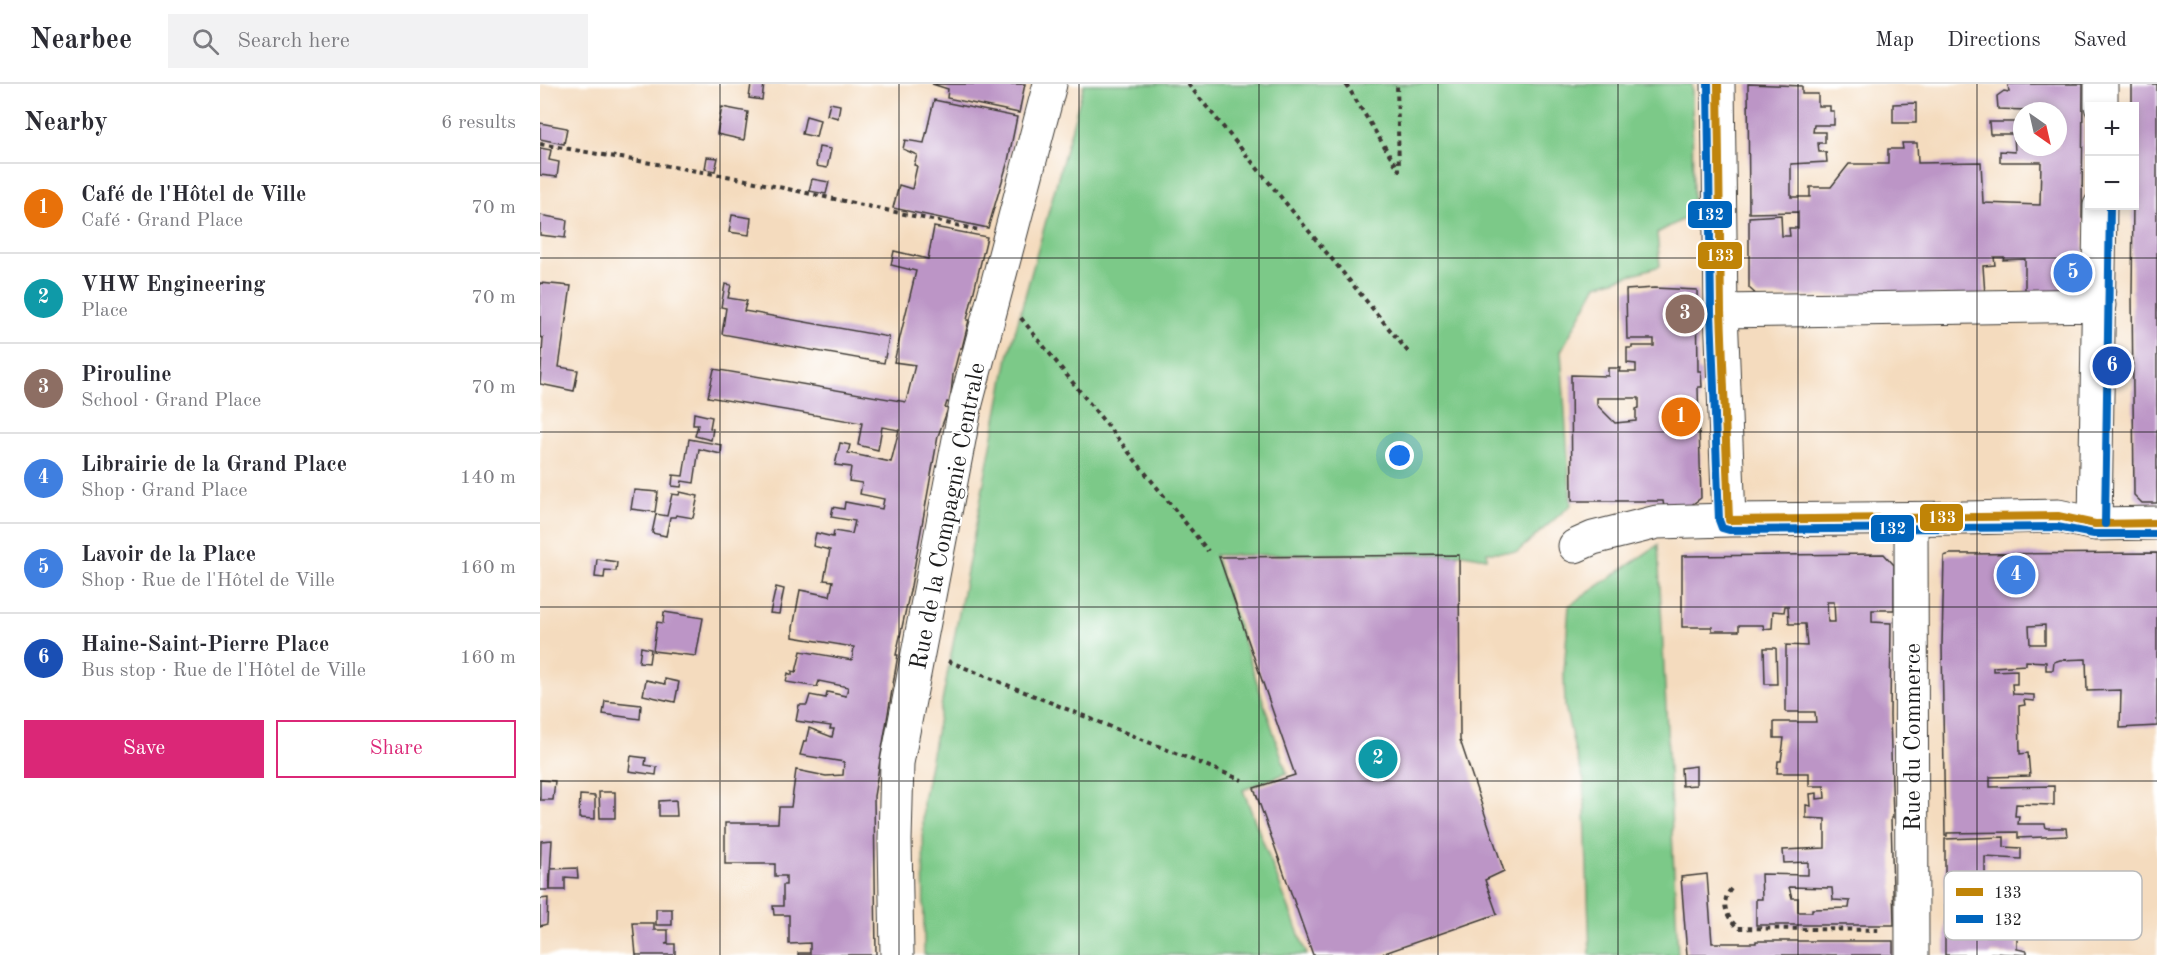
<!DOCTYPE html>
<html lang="en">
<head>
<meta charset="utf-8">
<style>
  :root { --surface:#fff; --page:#f2f2f3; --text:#2b2b33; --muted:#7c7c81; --line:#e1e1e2; --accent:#db2777 }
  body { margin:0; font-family:"Old Standard TT",serif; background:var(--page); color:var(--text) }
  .controls { position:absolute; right:18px; top:18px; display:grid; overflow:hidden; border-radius:0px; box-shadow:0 3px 9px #0003 }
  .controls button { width:54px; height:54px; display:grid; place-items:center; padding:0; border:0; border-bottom:2px solid var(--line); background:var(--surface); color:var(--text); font:30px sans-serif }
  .compass { position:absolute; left:1473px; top:18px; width:54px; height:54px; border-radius:50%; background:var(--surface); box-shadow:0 3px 9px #0003; rotate:146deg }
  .you { position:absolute; left:860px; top:372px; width:21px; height:21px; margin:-15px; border:4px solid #fff; border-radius:50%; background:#1a73e8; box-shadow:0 0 0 9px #1a73e833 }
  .badge { display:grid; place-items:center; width:39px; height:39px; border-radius:50%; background:var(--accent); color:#fff; font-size:20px; font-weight:700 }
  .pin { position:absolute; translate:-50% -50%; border:3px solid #fff; box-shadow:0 2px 6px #0006 }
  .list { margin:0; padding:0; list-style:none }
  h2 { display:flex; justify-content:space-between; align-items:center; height:78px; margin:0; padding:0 24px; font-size:26px }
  h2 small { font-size:20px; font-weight:400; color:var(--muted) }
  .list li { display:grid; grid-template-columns:39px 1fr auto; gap:18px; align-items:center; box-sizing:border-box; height:90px; padding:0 24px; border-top:2px solid var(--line) }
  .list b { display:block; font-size:22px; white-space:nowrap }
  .list p { margin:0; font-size:20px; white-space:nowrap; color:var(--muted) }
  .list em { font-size:20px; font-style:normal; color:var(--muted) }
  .actions { display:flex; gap:12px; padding:18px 24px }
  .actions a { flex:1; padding:14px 0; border:2px solid var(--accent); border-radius:0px; text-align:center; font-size:21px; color:var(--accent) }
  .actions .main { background:var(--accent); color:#fff }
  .icon { flex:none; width:33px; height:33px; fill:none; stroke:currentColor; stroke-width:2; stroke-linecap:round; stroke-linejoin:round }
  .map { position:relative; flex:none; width:1617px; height:871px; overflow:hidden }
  header { display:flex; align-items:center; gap:36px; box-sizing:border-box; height:84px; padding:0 30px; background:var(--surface); border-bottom:2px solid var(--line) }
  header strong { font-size:28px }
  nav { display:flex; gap:33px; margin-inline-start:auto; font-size:21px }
  .search { width:420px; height:54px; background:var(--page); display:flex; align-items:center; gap:15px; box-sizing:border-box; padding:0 21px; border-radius:0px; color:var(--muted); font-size:22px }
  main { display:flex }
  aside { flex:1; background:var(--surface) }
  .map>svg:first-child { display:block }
  .green { fill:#7bc988; stroke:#4c7252; stroke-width:1.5 }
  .building { fill:#bc95c6; fill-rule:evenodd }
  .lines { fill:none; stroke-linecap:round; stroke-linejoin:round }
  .minor-casing { stroke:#3c3934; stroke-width:35 }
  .path { stroke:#3c3934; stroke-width:4; stroke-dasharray:4.5 4.5; stroke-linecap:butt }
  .minor { stroke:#fff; stroke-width:33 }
  .bus-1-casing { stroke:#fff; stroke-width:12 }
  .bus-2-casing { stroke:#fff; stroke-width:12 }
  .bus-1 { stroke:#c08407; stroke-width:8 }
  .bus-2 { stroke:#0065bd; stroke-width:8 }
  .grid { fill:none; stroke:#1c1c1c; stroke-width:1.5; stroke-opacity:0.55 }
  .labels { text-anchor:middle; stroke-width:4.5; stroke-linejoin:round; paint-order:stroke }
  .street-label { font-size:24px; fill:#1c1c1c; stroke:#fff }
  .key { fill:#fff; stroke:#bbb; stroke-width:1.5 }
  .key-label { font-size:16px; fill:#1c1c1c }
  .line-badge { stroke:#fff; stroke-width:2 }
  .badge-label { font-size:16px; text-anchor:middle; font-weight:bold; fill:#fff }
</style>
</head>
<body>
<header>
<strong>Nearbee</strong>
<div class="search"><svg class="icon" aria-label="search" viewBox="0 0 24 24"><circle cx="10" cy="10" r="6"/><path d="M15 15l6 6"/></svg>Search here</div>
<nav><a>Map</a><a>Directions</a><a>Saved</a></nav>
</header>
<main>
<aside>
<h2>Nearby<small>6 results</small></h2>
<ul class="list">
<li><span class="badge" style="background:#e8710a">1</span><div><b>Café de l'Hôtel de Ville</b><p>Café · Grand Place</p></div><em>70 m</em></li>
<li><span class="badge" style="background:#0f9aa8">2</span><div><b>VHW Engineering</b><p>Place</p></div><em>70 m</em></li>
<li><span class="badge" style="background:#8d6e63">3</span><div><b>Pirouline</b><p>School · Grand Place</p></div><em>70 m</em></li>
<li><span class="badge" style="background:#3f7fe0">4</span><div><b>Librairie de la Grand Place</b><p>Shop · Grand Place</p></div><em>140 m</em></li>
<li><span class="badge" style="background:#3f7fe0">5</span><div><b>Lavoir de la Place</b><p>Shop · Rue de l'Hôtel de Ville</p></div><em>160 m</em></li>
<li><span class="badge" style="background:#1a4fb4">6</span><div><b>Haine-Saint-Pierre Place</b><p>Bus stop · Rue de l'Hôtel de Ville</p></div><em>160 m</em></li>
</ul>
<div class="actions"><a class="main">Save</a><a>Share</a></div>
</aside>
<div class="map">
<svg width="1617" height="871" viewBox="0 0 1617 871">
  <rect width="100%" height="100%" fill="#fff"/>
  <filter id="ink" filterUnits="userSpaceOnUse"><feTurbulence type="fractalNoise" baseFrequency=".0167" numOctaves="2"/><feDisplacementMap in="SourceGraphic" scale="12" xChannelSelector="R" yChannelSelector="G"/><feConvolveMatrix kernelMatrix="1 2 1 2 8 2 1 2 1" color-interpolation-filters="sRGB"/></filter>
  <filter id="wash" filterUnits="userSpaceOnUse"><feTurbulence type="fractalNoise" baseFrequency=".008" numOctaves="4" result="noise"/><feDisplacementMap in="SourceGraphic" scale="24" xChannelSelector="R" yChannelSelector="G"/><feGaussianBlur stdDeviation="1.35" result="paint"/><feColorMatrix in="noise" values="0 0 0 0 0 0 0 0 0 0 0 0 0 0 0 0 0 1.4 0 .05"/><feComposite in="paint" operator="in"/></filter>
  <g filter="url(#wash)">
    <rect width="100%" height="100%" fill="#f4dbbe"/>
    <path class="green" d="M544,0H1152L1153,130L1117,149L1120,182L1057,201L1021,267L1031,421L977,468H947V474L923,470L675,471L747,689L703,706L767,871H384L383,717L468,273Z
      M1118,461L1138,871H1050L1044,697L1035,667L1025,622L1024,588L1029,522Z"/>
    <g id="blocks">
      <path class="building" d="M211,0H224L222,16L209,14Z
        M392,0H485L479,29L407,14L408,5Z
        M1208,0L1262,2V10H1278V22H1290V27H1294V41H1274L1273,48H1285V59H1278L1279,68H1286L1287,78L1251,80V113H1270V103H1291L1309,80H1348V65H1363L1362,59H1377L1378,79L1441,78L1443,119L1500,121L1501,78H1460V67L1475,68L1474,50H1450L1449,38H1482V63H1518V27L1458,25L1457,12L1464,7L1469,8L1468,0H1543L1542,134L1544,136V201L1535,210H1485V175L1463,176L1464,173H1454L1455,181L1443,182L1445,211L1218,212L1209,204V133L1241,131L1242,152H1250L1249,144H1258V128L1209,129Z
        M1592,0H1617V419H1602L1594,411L1592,210L1594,22H1592Z
        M394,16L477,33L468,77L448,144L353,124L359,101L372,105L377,82L374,81L377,71L363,65L365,56L384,59Z
        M290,19L300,21L298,34L287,31Z
        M1376,19V39H1353V20Z
        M182,23L208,28L204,56L177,50Z
        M266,32L280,36L276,53L262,50Z
        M0,39L27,44L24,60L0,55Z
        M279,63L291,65L287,84L276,82Z
        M0,64L11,66L9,76L19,78L17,93L0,91Z
        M167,73L178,74L175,87L165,85Z
        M272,95L289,98L286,110L269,107Z
        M0,131L27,136L25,154L0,151Z
        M192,131L211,134L209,151L189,148Z
        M394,143L447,153L427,236H429L422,264H420L413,291L410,319L407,318L405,324L408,325L398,352L371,502L356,571H358L334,712L336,871H258V869H270V859L249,860V831H234L233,822H243V801H246V792H235V780H185V739H238L239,723H251L256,686L286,692L303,691L304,678L260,671L264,657H266L269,644L292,653L294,645H290L291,642L256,637L259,621H267L270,611L286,614L287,608L306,612L308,603L279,597L277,603L246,598L248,589L252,591V587L256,588L261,567L312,576L314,563L253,553V544L260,506L290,512L293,497L284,496L290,466L273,462L276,449L293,453L294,447L312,450L315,437L291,433L293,423L304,425L305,418L342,425L344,415L320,410L322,399L309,397L311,383L295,381L300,359L310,361L308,369L351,378L359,346L342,343L338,366L318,361L322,339L168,313L174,285L366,318L375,281L354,278L376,187L351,181L354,167L388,175Z
        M0,199L31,202L19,283L38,286L34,307L0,300L3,254L0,253Z
        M185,200L191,201L188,214L207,217L204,227L349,253L344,279L182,250L186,224L181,223Z
        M1114,204L1157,206L1158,287H1161L1162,303H1158L1161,414L1150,422L1126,435L1123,417H1032L1031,291L1068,292V284H1080L1079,288H1096V280L1087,279V264H1092V262H1114V255H1087L1086,206ZM1057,314H1099V324L1096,325V337L1075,339L1057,321Z
        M154,329L172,333L170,344L173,345L171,356L155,352L158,341H153Z
        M149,355L182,361L181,370L159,365L154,399L142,397L141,403L132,402L133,391L143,392Z
        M94,406L118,408L115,428L91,425Z
        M140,408L158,412L153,434L136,431L135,433H130L126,452L112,449L116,430L127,432L132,410L139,411Z
        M1617,469V642L1580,644L1581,606L1547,607L1546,575L1520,576L1514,578L1513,586H1506V578L1486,577V581L1453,583V587L1477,586V600H1472L1473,610L1494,611V617L1484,616L1485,621L1479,622L1480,670L1488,669L1490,692L1450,693V703L1514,702V721L1476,720L1475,732H1479L1478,740H1505L1506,744H1526L1527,752L1478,754V748L1407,749V752H1405L1402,561L1404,472L1410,470ZM1505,541V560H1490L1489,542Z
        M1344,470L1354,481V526H1332V538L1351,539L1350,632L1353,734H1351L1354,841H1216V815H1222L1221,790L1268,791V778L1244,779L1243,766L1285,764V735L1266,734V721L1271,722L1270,710L1277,709V715L1285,714L1284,702H1269V689H1237L1238,677H1241L1244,654H1234V638H1276L1275,628H1246V561L1267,562L1265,540H1249L1248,522H1245L1244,528L1233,527L1232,544L1224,545L1223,541H1199V547H1172V543H1142V472ZM1287,518H1294L1295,538H1288ZM1249,803L1292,804L1293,816L1310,817L1309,824L1272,825V828H1258V814H1252Z
        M919,471L920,656L964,787L945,796L957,830L839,871H773L714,704L755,691L679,473Z
        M57,475L77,478L76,487L65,486L64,494L55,493Z
        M236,503L244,505L239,530L230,529Z
        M124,528L163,534L156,572L113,567L117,538L123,539Z
        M101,563L111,565L109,579L99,578Z
        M1224,564H1236L1237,600H1225Z
        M125,595L139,598L135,618L103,611L106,596L125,600Z
        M65,617L101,621L100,635L63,630Z
        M91,672L106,674L105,681L117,683L116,691L89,687Z
        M1156,682V701L1142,702L1141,684Z
        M0,696L15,697L13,716H0Z
        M59,708H75V734H60Z
        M40,711L55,712V735L39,734Z
        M136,716L137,732H119V717Z
        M1464,753V763L1481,764V775L1445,773V793H1464L1466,812H1455L1454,838H1446L1445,852H1453V848L1461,847H1477V865L1487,867V871L1451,869V871H1405V755Z
        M12,756L9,806H0L1,757Z
        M37,784L38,794L25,793V806H10L11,785Z
        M1167,790L1172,859H1216V857H1353V871H1147L1141,793Z
        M8,814L7,840L0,842V815Z
        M116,825H132V841H116Z
        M93,839H114V846H128V859L125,860H135V871H96Z"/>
    </g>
  </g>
  <g filter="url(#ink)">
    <use href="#blocks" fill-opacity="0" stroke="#3c3934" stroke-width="1.5"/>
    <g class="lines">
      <g class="minor-casing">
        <path id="minor" d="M1178,0L1181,227L1189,436L1426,434L1518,432L1555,440L1617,439
          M1561,22V0
          M1181,227L1559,221
          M1371,435L1372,871
          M1555,440L1560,122
          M1035,462L1053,454L1117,438L1189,436
          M357,871L355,756L357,679L426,319L510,0"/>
      </g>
      <path class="path" d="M648,0L869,269
        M806,0L859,86L857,0
        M0,60L192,93L439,146
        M481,234L668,467
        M408,577L702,696
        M1191,805C1180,818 1186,833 1198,844L1341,846"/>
      <use href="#minor" class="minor"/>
      <g class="bus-1-casing">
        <path id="bus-1" d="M1178,0L1181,227L1189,436L1518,432L1555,440L1617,439"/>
      </g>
      <g class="bus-2-casing">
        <path id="bus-2" d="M1168,0L1171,227L1179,436L1182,444L1189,446L1517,443L1554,450H1617
          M1565,440L1570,122"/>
      </g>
      <use href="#bus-1" class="bus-1"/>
      <use href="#bus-2" class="bus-2"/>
    </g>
  </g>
  <path class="grid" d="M180,0V871M359,0V871M539,0V871M719,0V871M898,0V871M1078,0V871M1258,0V871M1437,0V871M0,174H1617M0,348H1617M0,523H1617M0,697H1617"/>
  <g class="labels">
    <g class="street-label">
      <text transform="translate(407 432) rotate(-79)" y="8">Rue de la Compagnie Centrale</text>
      <text transform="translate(1372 653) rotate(-90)" y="8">Rue du Commerce</text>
    </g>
  </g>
  <rect x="1404" y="787" width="198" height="69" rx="9" class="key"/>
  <rect x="1416" y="804" width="27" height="8" fill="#c08407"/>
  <rect x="1416" y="831" width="27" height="8" fill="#0065bd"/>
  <g class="key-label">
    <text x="1454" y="814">133</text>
    <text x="1454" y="841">132</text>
  </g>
  <g class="line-badge">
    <rect x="1147" y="116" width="46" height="29" rx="6" fill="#0065bd"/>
    <rect x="1157" y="157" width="46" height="29" rx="6" fill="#c08407"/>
    <rect x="1379" y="419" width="45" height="29" rx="6" fill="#c08407"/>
    <rect x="1330" y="430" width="45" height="29" rx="6" fill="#0065bd"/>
  </g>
  <g class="badge-label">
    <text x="1170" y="136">132</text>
    <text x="1180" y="177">133</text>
    <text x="1402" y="439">133</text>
    <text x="1352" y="450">132</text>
  </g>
</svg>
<div class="controls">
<button>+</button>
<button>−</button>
</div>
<svg class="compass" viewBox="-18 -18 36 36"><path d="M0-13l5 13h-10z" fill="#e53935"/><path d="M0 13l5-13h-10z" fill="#7c7c81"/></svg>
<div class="you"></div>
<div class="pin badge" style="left:1141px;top:333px;background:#e8710a">1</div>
<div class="pin badge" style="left:838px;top:675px;background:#0f9aa8">2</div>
<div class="pin badge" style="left:1145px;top:230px;background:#8d6e63">3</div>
<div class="pin badge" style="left:1476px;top:491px;background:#3f7fe0">4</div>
<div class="pin badge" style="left:1533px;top:189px;background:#3f7fe0">5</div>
<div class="pin badge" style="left:1572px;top:282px;background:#1a4fb4">6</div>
</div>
</main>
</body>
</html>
